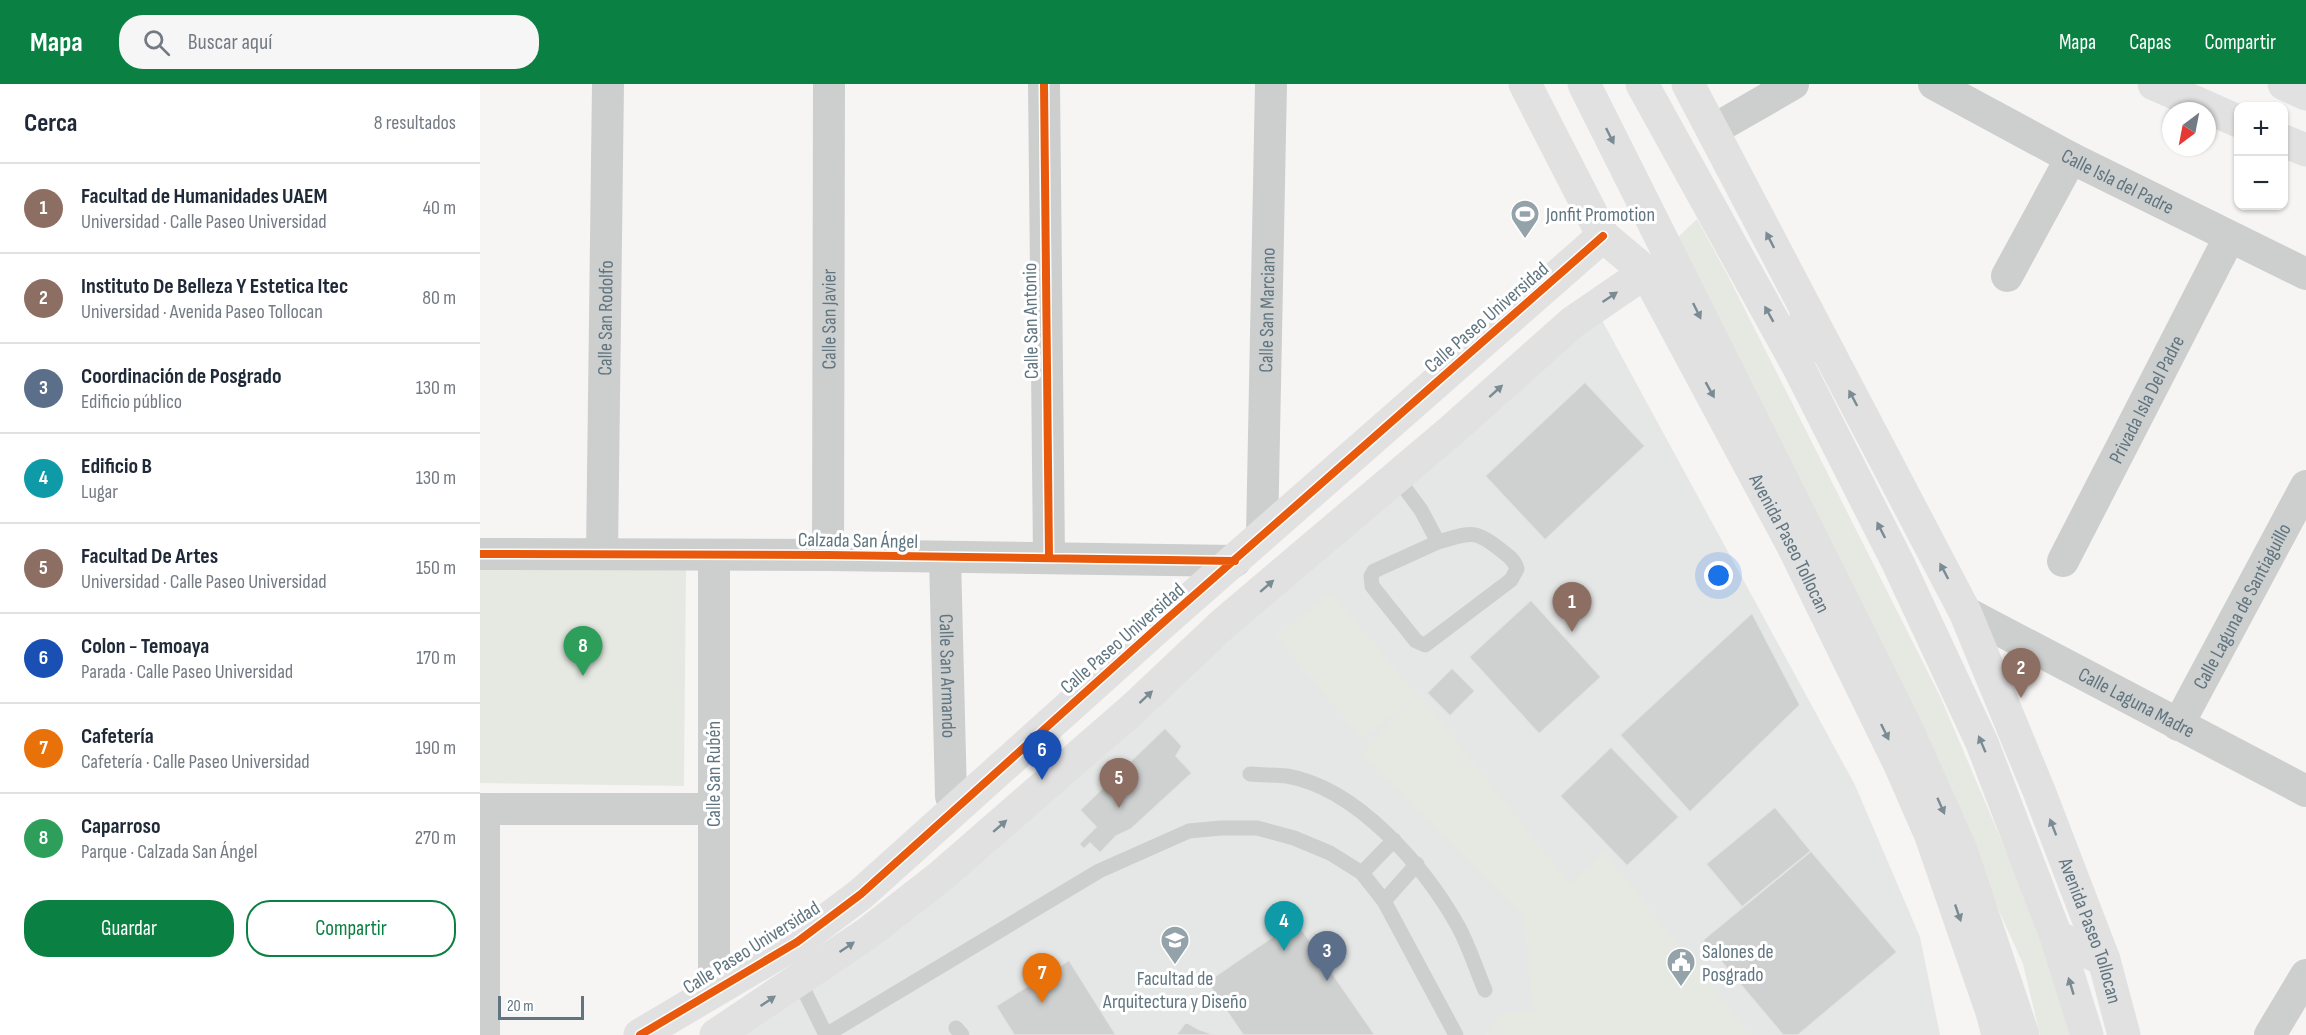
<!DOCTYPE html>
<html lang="es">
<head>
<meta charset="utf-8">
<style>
  :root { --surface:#fff; --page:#f6f6f7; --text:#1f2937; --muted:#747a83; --line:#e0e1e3; --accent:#0b8043 }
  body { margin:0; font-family:"Sofia Sans Condensed",sans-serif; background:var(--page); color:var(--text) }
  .controls { position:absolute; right:18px; top:18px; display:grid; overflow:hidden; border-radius:12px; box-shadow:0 2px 4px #0004 }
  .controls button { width:54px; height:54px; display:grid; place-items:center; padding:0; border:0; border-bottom:2px solid var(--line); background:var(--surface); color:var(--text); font:30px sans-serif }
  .compass { position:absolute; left:1682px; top:18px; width:54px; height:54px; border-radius:50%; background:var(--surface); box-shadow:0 2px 4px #0004; rotate:212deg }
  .scale { position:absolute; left:18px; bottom:15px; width:86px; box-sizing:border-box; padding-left:6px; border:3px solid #607580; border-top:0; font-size:16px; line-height:21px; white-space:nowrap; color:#607580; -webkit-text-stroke:4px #fff; paint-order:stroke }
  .you { position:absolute; left:1239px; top:492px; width:21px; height:21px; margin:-15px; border:4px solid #fff; border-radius:50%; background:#1a73e8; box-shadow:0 0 0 9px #1a73e833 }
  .badge { display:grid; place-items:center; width:39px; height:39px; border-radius:50%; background:var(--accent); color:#fff; font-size:20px; font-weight:700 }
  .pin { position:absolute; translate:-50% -50px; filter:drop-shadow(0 2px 3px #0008) }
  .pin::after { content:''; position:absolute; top:32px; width:21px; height:18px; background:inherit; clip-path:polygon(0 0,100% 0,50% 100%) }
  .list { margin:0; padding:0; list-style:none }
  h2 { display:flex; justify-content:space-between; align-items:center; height:78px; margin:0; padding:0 24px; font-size:26px }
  h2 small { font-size:20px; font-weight:400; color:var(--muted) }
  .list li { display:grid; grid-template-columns:39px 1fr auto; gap:18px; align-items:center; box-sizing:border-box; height:90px; padding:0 24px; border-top:2px solid var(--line) }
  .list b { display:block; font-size:22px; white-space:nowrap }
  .list p { margin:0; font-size:20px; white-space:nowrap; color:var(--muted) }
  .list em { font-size:20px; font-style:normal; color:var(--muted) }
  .actions { display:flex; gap:12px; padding:18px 24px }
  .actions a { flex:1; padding:14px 0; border:2px solid var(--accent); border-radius:24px; text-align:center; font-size:21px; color:var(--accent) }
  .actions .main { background:var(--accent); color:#fff }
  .icon { flex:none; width:33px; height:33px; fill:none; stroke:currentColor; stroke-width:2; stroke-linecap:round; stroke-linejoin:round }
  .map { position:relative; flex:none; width:1826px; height:951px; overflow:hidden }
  header { display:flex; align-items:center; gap:36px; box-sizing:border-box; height:84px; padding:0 30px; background:var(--accent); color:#fff }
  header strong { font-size:28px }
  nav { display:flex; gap:33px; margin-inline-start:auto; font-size:21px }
  .search { width:420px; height:54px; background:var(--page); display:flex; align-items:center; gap:15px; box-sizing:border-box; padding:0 21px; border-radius:24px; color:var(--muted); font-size:22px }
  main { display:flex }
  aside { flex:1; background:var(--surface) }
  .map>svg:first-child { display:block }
  .built { fill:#e5e7e6 }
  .green { fill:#e6e9e2 }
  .building { fill:#cfd1d1; stroke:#e5e4e4; stroke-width:1.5 }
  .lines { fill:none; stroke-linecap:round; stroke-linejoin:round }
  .lane { stroke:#cdcfcf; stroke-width:15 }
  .street { stroke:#cdcfcf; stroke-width:32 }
  .secondary { stroke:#e1e1e2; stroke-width:33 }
  .highway { stroke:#e1e1e2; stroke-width:33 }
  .cycleway-casing { stroke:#fff; stroke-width:11 }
  .cycleway { stroke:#e8590c; stroke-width:8 }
  .oneway { fill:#7a8b94 }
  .labels { text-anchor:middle; stroke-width:6; stroke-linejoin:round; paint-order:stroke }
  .street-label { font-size:20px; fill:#607580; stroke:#fff }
  .poi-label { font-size:20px; fill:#607580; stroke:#fff; text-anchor:start }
</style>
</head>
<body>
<header>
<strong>Mapa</strong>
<div class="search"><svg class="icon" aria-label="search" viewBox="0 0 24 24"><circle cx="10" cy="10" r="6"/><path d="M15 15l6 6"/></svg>Buscar aquí</div>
<nav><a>Mapa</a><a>Capas</a><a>Compartir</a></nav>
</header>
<main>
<aside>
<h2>Cerca<small>8 resultados</small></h2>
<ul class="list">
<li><span class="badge" style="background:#8d6e63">1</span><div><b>Facultad de Humanidades UAEM</b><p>Universidad · Calle Paseo Universidad</p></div><em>40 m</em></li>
<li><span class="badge" style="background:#8d6e63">2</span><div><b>Instituto De Belleza Y Estetica Itec</b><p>Universidad · Avenida Paseo Tollocan</p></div><em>80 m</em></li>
<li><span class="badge" style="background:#5c6f8a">3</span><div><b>Coordinación de Posgrado</b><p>Edificio público</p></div><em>130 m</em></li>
<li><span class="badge" style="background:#0f9aa8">4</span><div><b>Edificio B</b><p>Lugar</p></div><em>130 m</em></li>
<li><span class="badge" style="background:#8d6e63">5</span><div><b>Facultad De Artes</b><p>Universidad · Calle Paseo Universidad</p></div><em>150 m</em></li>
<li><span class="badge" style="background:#1a4fb4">6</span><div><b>Colon - Temoaya</b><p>Parada · Calle Paseo Universidad</p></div><em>170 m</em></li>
<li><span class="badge" style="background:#e8710a">7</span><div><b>Cafetería</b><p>Cafetería · Calle Paseo Universidad</p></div><em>190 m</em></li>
<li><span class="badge" style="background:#2e9e5b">8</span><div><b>Caparroso</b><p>Parque · Calzada San Ángel</p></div><em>270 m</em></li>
</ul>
<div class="actions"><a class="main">Guardar</a><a>Compartir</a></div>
</aside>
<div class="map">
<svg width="1826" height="951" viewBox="0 0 1826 951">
  <rect width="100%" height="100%" fill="#f6f5f4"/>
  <path class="built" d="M1118,229L1375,701L1440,853L1460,951H260Z"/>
  <path class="green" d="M1217,135L1247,190L1460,612L1569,868L1594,951H1560L1543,880L1403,569L1195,156Z
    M0,481L206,484L204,702L0,699Z
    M851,508L936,610L938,608L1090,800L1124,768L1271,951H1006L1018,931L1053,927L1044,833L881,671L932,615L882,655L796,553Z"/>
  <path class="building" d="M1105,298L1165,362L1065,456L1005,392Z
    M1051,516L1121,593L1059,650L989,573Z
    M1272,529L1320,621L1210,728L1140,651Z
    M972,584L995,607L970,632L947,609Z
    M685,644L702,662L696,672L712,689L651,745L636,752L620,769L610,759L604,765L599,760L616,743L600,726Z
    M1131,663L1199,733L1147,782L1080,712Z
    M1295,723L1331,767L1262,823L1226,780Z
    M1331,767L1417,868L1318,951H1303L1223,856Z
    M816,837L895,951H763L727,898Z
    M589,876L636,951H534L516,922Z
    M706,938L718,945L735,951H696Z"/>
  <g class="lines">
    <path class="lane" d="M919,391L921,399L941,426L958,458L894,487L891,492L892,502L936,557L945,561L1031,496L1037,485C1035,476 1028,472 1022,467C994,444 991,449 958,458
      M770,690C782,691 795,691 807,692C877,704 945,783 978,842C989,862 996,885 1005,906
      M882,789L914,756
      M904,817L937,780
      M319,896L346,951
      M476,944L482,951
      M346,951L619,787L709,747L741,744H777L814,754L850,769L882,789L904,817L976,951"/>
    <g class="street">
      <path d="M564,0L569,474"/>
      <path id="s1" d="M1454,0L1591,74L1826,190"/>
      <path d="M1233,46L1313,0"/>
      <path d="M1527,192L1591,74"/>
      <path id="s2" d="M782,451L791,0"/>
      <path d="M0,470L348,471L755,477"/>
      <path id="s3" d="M122,470L128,0"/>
      <path id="s4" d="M348,471L349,0"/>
      <path d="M234,472V907"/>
      <path id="s5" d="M465,474L471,712"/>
      <path id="s6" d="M1583,477L1749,154"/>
      <path id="s7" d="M1485,528L1826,707"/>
      <path id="s8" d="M1698,641L1826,402"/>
      <path d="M0,725H233"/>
      <path d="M4,951V725"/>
      <path d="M1790,951L1826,891"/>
    </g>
    <g class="secondary">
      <path id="s9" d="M1045,0L1123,152L1166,188L1313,462L1420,681L1451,752L1512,928L1518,951"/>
      <path id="s10" d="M1208,0L1485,528L1559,707L1624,876L1644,951"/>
      <path d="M1674,0L1758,37"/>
      <path d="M1804,0L1826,10"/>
      <path d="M1804,57L1826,66"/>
      <path d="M160,951L317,858L381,810L687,535L1123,152"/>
      <path d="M236,951L388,849L461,792L654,624L743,540L972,346L1093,238L1166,188"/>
    </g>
    <path class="highway" d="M1104,0L1425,641L1481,766L1543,951
      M1162,0L1318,282L1418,479L1502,659L1576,852L1607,951
      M1318,282L1327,227
      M1576,852L1624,876"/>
    <g class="cycleway-casing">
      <path id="cycleway" d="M564,0L569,474
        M0,470L348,471L755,477
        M160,951L317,858L381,810L687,535L1123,152"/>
    </g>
    <use href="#cycleway" class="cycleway"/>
  </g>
  <defs><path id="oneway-solid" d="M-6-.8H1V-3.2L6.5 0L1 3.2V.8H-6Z" transform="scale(1.5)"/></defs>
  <g class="oneway">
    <use href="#oneway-solid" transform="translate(1130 52) rotate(64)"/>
    <use href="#oneway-solid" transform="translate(1290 156) rotate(-117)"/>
    <use href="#oneway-solid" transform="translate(1130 213) rotate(-34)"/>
    <use href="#oneway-solid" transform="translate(1217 227) rotate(64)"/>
    <use href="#oneway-solid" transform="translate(1289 230) rotate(-119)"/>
    <use href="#oneway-solid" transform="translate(1230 306) rotate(61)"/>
    <use href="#oneway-solid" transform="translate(1016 307) rotate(-42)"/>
    <use href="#oneway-solid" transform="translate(1373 314) rotate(-118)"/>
    <use href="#oneway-solid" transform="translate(1401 446) rotate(-117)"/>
    <use href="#oneway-solid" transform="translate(1464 487) rotate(-118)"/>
    <use href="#oneway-solid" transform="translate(787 502) rotate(-41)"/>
    <use href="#oneway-solid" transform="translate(666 613) rotate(-43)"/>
    <use href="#oneway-solid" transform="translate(1405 648) rotate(64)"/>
    <use href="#oneway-solid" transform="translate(1502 660) rotate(-113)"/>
    <use href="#oneway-solid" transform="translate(1461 722) rotate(66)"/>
    <use href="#oneway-solid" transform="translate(520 742) rotate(-41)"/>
    <use href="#oneway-solid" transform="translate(1573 743) rotate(-111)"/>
    <use href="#oneway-solid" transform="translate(1478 829) rotate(71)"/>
    <use href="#oneway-solid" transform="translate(367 863) rotate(-34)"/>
    <use href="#oneway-solid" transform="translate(1591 902) rotate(-107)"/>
    <use href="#oneway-solid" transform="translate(288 917) rotate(-34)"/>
  </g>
  <defs>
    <g id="stadium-pin" transform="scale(1.5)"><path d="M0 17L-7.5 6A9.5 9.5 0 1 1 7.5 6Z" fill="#94a2a9" stroke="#fff"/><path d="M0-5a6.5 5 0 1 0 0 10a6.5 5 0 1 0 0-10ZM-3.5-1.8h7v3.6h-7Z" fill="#fff"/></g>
    <g id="university-pin" transform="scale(1.5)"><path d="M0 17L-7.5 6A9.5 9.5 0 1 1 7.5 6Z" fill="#94a2a9" stroke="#fff"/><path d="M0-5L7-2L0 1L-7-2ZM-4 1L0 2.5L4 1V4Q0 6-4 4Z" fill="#fff"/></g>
    <g id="civic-pin" transform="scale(1.5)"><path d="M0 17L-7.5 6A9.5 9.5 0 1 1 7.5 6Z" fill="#94a2a9" stroke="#fff"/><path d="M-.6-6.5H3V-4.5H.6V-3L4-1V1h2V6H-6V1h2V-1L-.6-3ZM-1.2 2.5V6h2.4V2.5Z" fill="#fff"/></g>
  </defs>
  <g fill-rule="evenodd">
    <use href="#stadium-pin" x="1045" y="130"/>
    <use href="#university-pin" x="695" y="856"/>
    <use href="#civic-pin" x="1201" y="878"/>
  </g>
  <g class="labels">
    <g class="street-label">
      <text dy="7" stroke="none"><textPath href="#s1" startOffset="208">Calle Isla del Padre</textPath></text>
      <text dy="7" stroke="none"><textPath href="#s2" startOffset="225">Calle San Marciano</textPath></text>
      <text transform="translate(1006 233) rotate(-41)" y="7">Calle Paseo Universidad</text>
      <text dy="7" stroke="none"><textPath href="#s3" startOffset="236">Calle San Rodolfo</textPath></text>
      <text dy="7" stroke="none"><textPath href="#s4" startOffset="236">Calle San Javier</textPath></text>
      <text transform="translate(550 237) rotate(-91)" y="7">Calle San Antonio</text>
      <text dy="7" stroke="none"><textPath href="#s6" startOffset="182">Privada Isla Del Padre</textPath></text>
      <text transform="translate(378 456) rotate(1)" y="7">Calzada San Ángel</text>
      <text dy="7" stroke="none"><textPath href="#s9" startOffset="534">Avenida Paseo Tollocan</textPath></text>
      <text dy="7" stroke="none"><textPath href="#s8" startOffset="135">Calle Laguna de Santiaguillo</textPath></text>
      <text transform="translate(642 554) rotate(-41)" y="7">Calle Paseo Universidad</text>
      <text dy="7" stroke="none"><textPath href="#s5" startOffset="118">Calle San Armando</textPath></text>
      <text dy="7" stroke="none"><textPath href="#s7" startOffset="194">Calle Laguna Madre</textPath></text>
      <text transform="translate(233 690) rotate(-90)" y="7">Calle San Rubén</text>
      <text dy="7" stroke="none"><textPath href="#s10" startOffset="939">Avenida Paseo Tollocan</textPath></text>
      <text transform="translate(271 863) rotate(-32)" y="7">Calle Paseo Universidad</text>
    </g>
    <g class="poi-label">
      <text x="1066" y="137">Jonfit Promotion</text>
      <text x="1222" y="874">Salones de<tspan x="1222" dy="23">Posgrado</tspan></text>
      <text x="695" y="901" text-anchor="middle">Facultad de<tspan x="695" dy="23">Arquitectura y Diseño</tspan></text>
    </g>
  </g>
</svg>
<div class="controls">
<button>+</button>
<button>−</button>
</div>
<svg class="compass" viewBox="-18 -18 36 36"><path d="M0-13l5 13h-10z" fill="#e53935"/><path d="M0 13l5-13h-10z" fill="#747a83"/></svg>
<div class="scale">20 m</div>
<div class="you"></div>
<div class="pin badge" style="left:1092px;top:548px;background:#8d6e63">1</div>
<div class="pin badge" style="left:1541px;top:614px;background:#8d6e63">2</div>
<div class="pin badge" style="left:847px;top:897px;background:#5c6f8a">3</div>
<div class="pin badge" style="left:804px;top:867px;background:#0f9aa8">4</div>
<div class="pin badge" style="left:639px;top:724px;background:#8d6e63">5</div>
<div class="pin badge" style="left:562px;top:696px;background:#1a4fb4">6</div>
<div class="pin badge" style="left:562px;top:919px;background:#e8710a">7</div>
<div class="pin badge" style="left:103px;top:592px;background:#2e9e5b">8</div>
</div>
</main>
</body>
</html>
